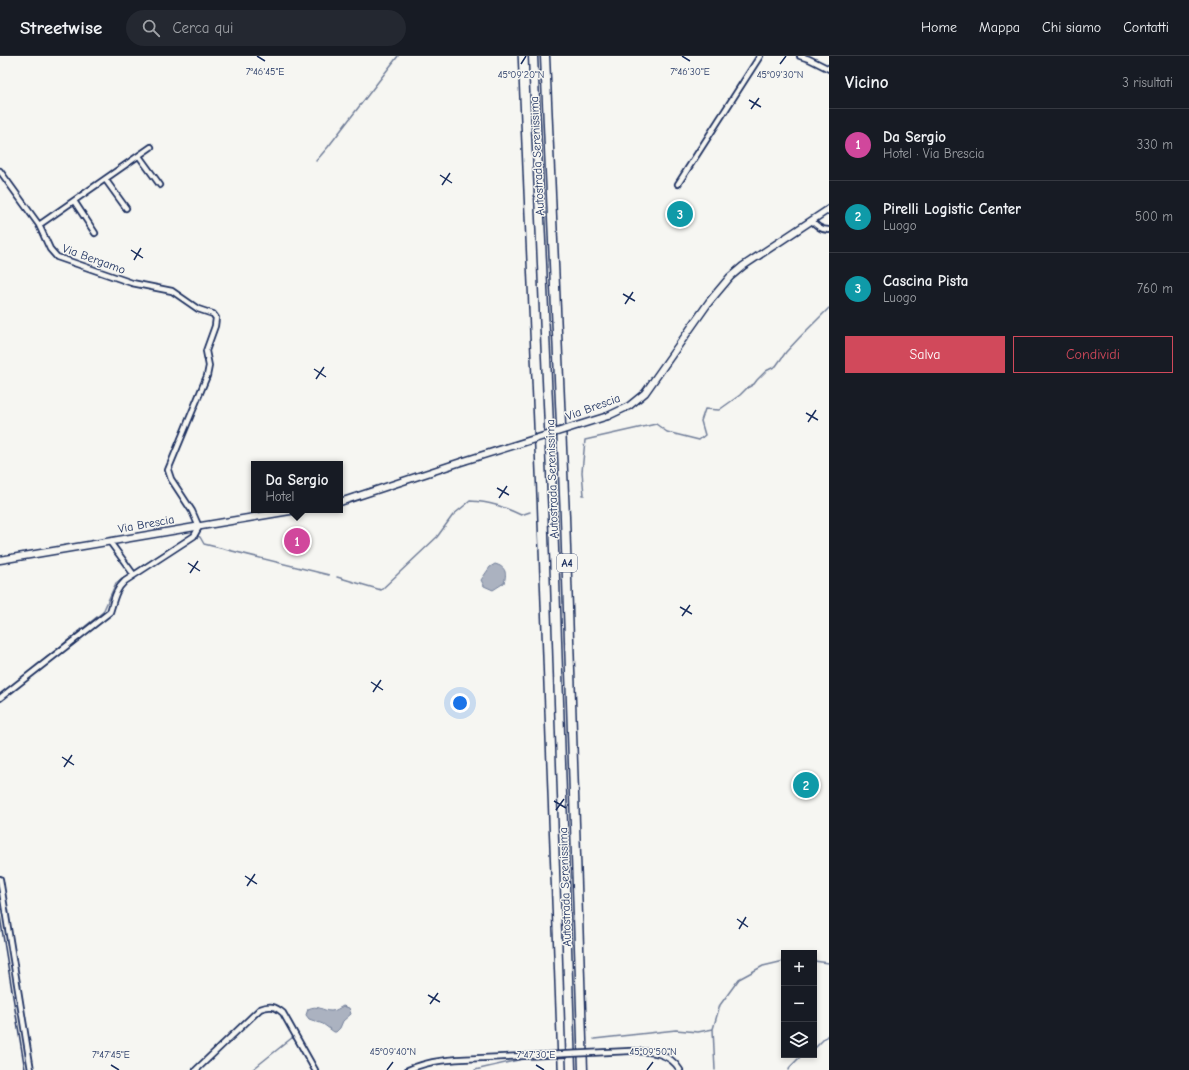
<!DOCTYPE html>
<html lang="it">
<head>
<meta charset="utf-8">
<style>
  :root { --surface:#171b24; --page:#242831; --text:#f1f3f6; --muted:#9ea1a6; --line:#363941; --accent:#d1495b }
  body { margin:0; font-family:"Comic Neue",sans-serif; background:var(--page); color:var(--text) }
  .controls { position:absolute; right:12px; bottom:12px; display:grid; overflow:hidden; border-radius:0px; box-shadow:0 2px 6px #0003 }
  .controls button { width:36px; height:36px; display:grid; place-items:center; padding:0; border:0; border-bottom:1px solid var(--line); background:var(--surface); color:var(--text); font:20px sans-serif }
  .you { position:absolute; left:460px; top:647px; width:14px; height:14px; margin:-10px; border:3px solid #fff; border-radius:50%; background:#1a73e8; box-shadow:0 0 0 6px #1a73e833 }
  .badge { display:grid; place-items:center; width:26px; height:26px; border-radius:50%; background:var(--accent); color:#fff; font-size:13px; font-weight:700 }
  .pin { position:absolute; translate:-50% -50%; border:2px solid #fff; box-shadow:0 1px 4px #0006 }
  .popup { position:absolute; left:251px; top:405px; width:92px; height:52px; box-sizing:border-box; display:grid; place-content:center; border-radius:0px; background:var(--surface); filter:drop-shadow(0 1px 3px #0005); font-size:13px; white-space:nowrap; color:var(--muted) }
  .popup b { font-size:15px; color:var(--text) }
  .popup::after { content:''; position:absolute; left:50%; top:100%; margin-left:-8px; border:8px solid transparent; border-top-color:var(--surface) }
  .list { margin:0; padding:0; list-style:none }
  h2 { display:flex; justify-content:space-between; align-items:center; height:52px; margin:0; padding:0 16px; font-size:17px }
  h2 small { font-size:13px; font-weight:400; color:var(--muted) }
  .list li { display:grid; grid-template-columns:26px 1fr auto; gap:12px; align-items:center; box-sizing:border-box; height:72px; padding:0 16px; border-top:1px solid var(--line) }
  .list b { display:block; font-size:15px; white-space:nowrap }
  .list p { margin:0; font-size:13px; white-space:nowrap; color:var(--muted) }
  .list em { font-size:13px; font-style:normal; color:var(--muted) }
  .actions { display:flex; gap:8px; padding:12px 16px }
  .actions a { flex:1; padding:9px 0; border:1px solid var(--accent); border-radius:0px; text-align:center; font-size:14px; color:var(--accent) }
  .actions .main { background:var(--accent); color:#fff }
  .icon { flex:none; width:22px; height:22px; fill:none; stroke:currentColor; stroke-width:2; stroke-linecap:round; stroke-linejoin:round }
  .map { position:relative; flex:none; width:829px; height:1014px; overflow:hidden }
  header { display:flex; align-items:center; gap:24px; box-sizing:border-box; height:56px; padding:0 20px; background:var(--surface); border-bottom:1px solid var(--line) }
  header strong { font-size:19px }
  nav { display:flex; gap:22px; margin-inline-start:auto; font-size:14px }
  .search { width:280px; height:36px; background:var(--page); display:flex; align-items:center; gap:10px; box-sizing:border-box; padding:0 14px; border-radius:22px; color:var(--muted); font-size:15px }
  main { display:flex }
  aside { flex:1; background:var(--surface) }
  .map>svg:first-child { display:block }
  .water { fill:#abb2c0; stroke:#717e99 }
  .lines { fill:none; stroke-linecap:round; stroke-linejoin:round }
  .stream { stroke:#717e99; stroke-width:1.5 }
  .street-casing { stroke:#1b2f5e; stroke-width:8 }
  .secondary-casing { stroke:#1b2f5e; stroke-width:9 }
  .highway-casing { stroke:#1b2f5e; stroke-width:11 }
  .street { stroke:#f6f6f2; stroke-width:4.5 }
  .secondary { stroke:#f6f6f2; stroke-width:6 }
  .highway { stroke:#f6f6f2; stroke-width:8 }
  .rail { stroke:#1b2f5e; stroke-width:1.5 }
  .street-bridge-casing { stroke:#1b2f5e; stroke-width:8; stroke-linecap:butt }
  .secondary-bridge-casing { stroke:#1b2f5e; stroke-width:9; stroke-linecap:butt }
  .street-bridge { stroke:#f6f6f2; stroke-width:4.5 }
  .secondary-bridge { stroke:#f6f6f2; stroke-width:6 }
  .ticks { fill:none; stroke:#1b2f5e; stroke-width:1.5 }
  .labels { text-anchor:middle; stroke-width:3; stroke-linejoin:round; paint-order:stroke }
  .shield { fill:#f6f6f2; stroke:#5d6b8a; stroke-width:1 }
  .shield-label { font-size:11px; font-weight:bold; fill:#1b2f5e }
  .street-label { font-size:12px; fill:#1b2f5e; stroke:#f6f6f2 }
  .ticks-label { font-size:10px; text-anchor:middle; fill:#1b2f5e; stroke:#f6f6f2; stroke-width:3; stroke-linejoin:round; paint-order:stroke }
</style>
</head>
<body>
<header>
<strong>Streetwise</strong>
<div class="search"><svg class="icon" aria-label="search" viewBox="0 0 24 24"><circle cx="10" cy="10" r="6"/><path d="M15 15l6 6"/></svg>Cerca qui</div>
<nav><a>Home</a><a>Mappa</a><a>Chi siamo</a><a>Contatti</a></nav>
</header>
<main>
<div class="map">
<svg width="829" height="1014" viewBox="0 0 829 1014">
  <rect width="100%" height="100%" fill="#f6f6f2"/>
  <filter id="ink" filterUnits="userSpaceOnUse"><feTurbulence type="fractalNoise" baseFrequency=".025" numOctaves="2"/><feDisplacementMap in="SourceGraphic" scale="8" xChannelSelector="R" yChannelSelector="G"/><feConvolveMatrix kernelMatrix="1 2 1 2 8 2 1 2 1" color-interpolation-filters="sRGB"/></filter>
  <g filter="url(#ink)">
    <path class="water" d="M495,508C506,511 507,517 504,527L493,534L484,530L481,524L490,511Z
      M343,950L349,952L351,958L343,965L340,972L336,976H334L323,968L309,963L306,959L308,953C318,948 322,955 331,955C336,955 339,952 343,950Z"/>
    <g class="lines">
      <path class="stream" d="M316,105L328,91L398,0
        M582,439H584L582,416L585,384L656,368L667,376L699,384L705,379L701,365L705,353L719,354L740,339L747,332L754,328L757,324L766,315L776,310L786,296L800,281L829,252
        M195,480L200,481L204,488L329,519
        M136,514L189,480H192
        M337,521L381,534L437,481L453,459L470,445C490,446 502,450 521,459L530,456
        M0,639L103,556L116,527L129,519
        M814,905L829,907
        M594,983L676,974L698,976L713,973
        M814,993L829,978
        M252,1014L293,981L301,993
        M475,1014L527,1002
        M715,1014L713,973L720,949L739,923L763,910L784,905
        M789,1014L790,1011L802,999"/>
      <g class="street-casing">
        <path id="street" d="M800,0L809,3L829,13
          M139,100L160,129
          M0,115L39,169L50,193L57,201L132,227L172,235L198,253L213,258L216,262L215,270L206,295L209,310L207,320L168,414L171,423L192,455L199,471L194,480L125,525C115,534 114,544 110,556L0,642
          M105,123L126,152
          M678,128L760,0
          M74,145L95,177
          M812,165C817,170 821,174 829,174
          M39,169L151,91
          M110,486L134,519
          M0,823L31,1014
          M630,995C650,995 669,996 680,1014
          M196,1014L260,953C270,949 275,950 283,957L315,1014
          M408,1014C432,1003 457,1003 483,1002"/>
      </g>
      <g class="secondary-casing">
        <path id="secondary" d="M608,360L629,350L645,337L709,246L730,221L743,210L829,153
          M340,446L464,405
          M0,504L296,454"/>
      </g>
      <g class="highway-casing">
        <path id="highway" d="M533,0L553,463L571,1014
          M545,0L565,461L583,1014"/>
      </g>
      <use href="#street" class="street"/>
      <use href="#secondary" class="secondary"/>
      <use href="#highway" class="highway"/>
      <path class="rail" d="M518,0L537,444L558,1014
        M0,861L25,1014"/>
      <g class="street-bridge-casing">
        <path id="street-bridge" d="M483,1002L630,995"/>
      </g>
      <g class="secondary-bridge-casing">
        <path id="secondary-bridge" d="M464,405L608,360"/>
      </g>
      <use href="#street-bridge" class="street-bridge"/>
      <use href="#secondary-bridge" class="secondary-bridge"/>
    </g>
  </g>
  <path class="ticks" d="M257,0L265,5M682,0L690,5M521,8L526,0M780,8L786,0M749,44L761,51M751,53L759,42M440,119L452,127M442,129L450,117M131,194L143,202M134,204L141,192M623,238L635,245M625,248L633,236M314,313L326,321M316,323L324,311M806,357L818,364M808,366L816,354M497,432L509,439M499,442L507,430M188,507L200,515M190,517L198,505M680,551L692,558M682,560L690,549M371,626L383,634M373,636L381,624M62,701L74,709M64,711L72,699M554,745L566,752M556,754L564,743M245,820L257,828M247,830L255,818M737,863L748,871M739,873L746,861M428,939L440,946M430,948L438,937M111,1009L119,1014M536,1009L544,1014M387,1014L393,1006M647,1014L653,1006"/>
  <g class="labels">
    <rect class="shield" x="557" y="498" width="20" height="18" rx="3"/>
    <g class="shield-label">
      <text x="567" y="511">A4</text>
    </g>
    <g class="street-label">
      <text transform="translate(537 100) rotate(-93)" y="4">Autostrada Serenissima</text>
      <text transform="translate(94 203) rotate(20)" y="4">Via Bergamo</text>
      <text transform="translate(593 351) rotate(-20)" y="4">Via Brescia</text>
      <text transform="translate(552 423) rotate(-92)" y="4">Autostrada Serenissima</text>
      <text transform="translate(146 468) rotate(-10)" y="4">Via Brescia</text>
      <text transform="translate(565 831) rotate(-92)" y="4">Autostrada Serenissima</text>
    </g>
  </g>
  <g class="ticks-label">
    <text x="265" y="19">7°46'45"E</text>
    <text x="690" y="19">7°46'30"E</text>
    <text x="521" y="22">45°09'20"N</text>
    <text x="780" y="22">45°09'30"N</text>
    <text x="393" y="999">45°09'40"N</text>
    <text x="653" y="999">45°09'50"N</text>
    <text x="111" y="1002">7°47'45"E</text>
    <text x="536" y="1002">7°47'30"E</text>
  </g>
</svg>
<div class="controls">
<button>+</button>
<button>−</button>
<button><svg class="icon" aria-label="layers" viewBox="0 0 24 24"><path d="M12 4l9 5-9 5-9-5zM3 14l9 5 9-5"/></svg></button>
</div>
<div class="you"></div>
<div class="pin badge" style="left:297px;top:485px;background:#d1479c">1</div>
<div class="popup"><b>Da Sergio</b>Hotel</div>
<div class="pin badge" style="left:806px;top:729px;background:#0f9aa8">2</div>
<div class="pin badge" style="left:680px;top:158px;background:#0f9aa8">3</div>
</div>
<aside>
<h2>Vicino<small>3 risultati</small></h2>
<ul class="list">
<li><span class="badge" style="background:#d1479c">1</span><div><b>Da Sergio</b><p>Hotel · Via Brescia</p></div><em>330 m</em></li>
<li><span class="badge" style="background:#0f9aa8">2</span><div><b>Pirelli Logistic Center</b><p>Luogo</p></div><em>500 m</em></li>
<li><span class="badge" style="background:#0f9aa8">3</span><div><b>Cascina Pista</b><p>Luogo</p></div><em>760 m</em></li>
</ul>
<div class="actions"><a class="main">Salva</a><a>Condividi</a></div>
</aside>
</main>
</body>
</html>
